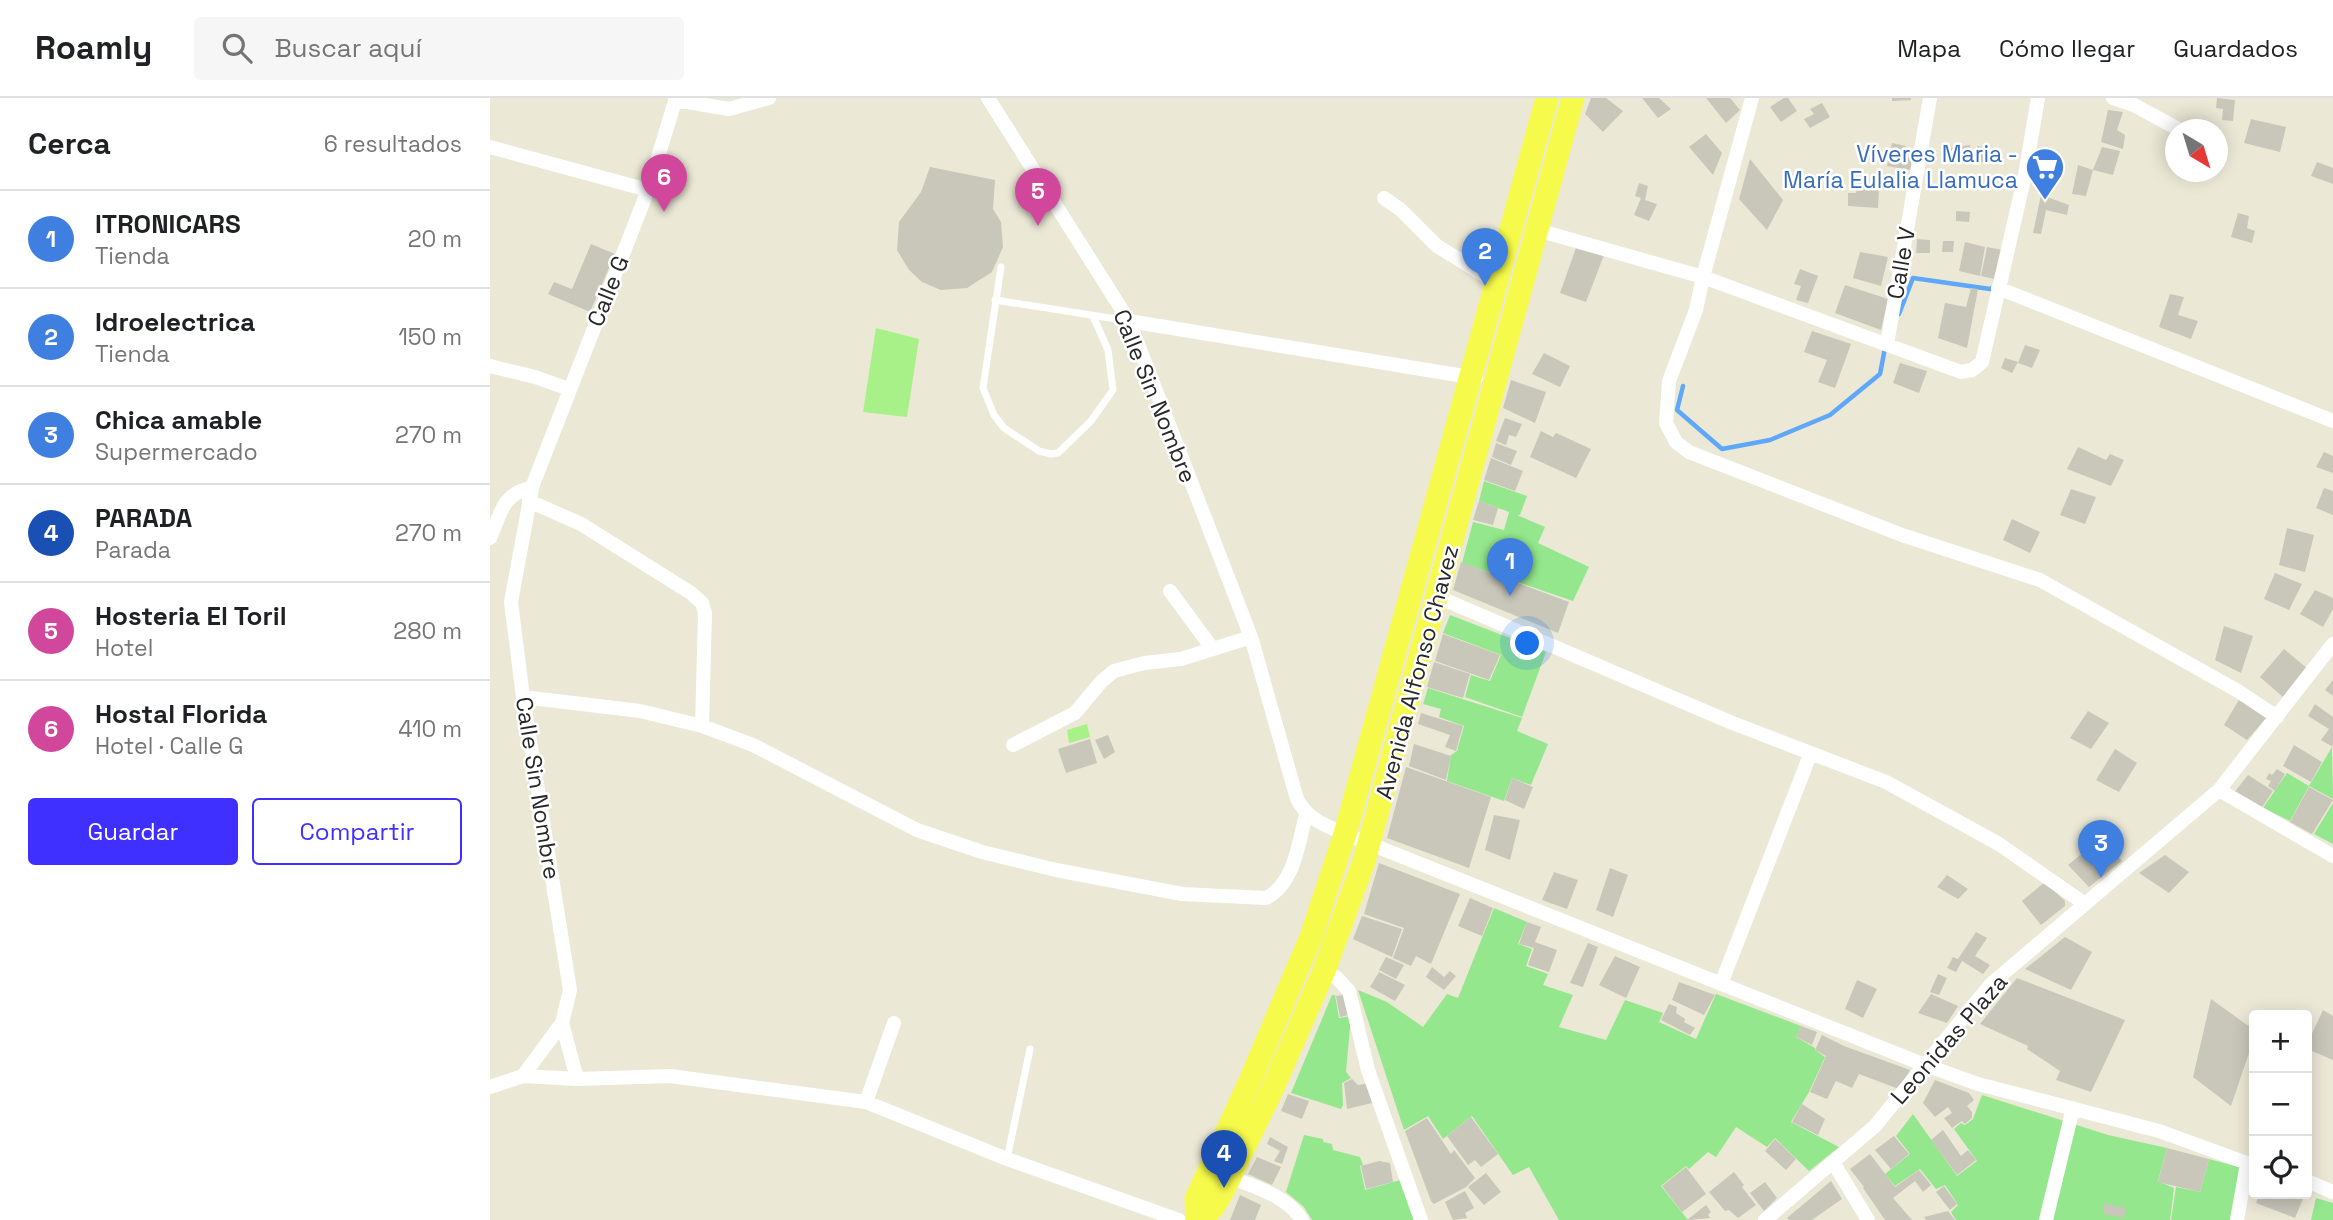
<!DOCTYPE html>
<html lang="es">
<head>
<meta charset="utf-8">
<style>
  :root { --surface:#fff; --page:#f6f6f6; --text:#202124; --muted:#757577; --line:#e0e0e0; --accent:#3f30ff }
  body { margin:0; font-family:"Space Grotesk",sans-serif; background:var(--page); color:var(--text) }
  .controls { position:absolute; right:21px; bottom:21px; display:grid; overflow:hidden; border-radius:7px; box-shadow:0 4px 18px #0003 }
  .controls button { width:63px; height:63px; display:grid; place-items:center; padding:0; border:0; border-bottom:2px solid var(--line); background:var(--surface); color:var(--text); font:35px sans-serif }
  .compass { position:absolute; left:1675px; top:21px; width:63px; height:63px; border-radius:50%; background:var(--surface); box-shadow:0 4px 18px #0003; rotate:142deg }
  .you { position:absolute; left:1038px; top:546px; width:24px; height:24px; margin:-18px; border:5px solid #fff; border-radius:50%; background:#1a73e8; box-shadow:0 0 0 10px #1a73e833 }
  .badge { display:grid; place-items:center; width:46px; height:46px; border-radius:50%; background:var(--accent); color:#fff; font-size:23px; font-weight:700 }
  .pin { position:absolute; translate:-50% -58px; filter:drop-shadow(0 2px 4px #0008) }
  .pin::after { content:''; position:absolute; top:37px; width:24px; height:21px; background:inherit; clip-path:polygon(0 0,100% 0,50% 100%) }
  .list { margin:0; padding:0; list-style:none }
  h2 { display:flex; justify-content:space-between; align-items:center; height:91px; margin:0; padding:0 28px; font-size:30px }
  h2 small { font-size:23px; font-weight:400; color:var(--muted) }
  .list li { display:grid; grid-template-columns:46px 1fr auto; gap:21px; align-items:center; box-sizing:border-box; height:98px; padding:0 28px; border-top:2px solid var(--line) }
  .list b { display:block; font-size:26px; white-space:nowrap }
  .list p { margin:0; font-size:23px; white-space:nowrap; color:var(--muted) }
  .list em { font-size:23px; font-style:normal; color:var(--muted) }
  .actions { display:flex; gap:14px; padding:21px 28px }
  .actions a { flex:1; padding:16px 0; border:2px solid var(--accent); border-radius:7px; text-align:center; font-size:24px; color:var(--accent) }
  .actions .main { background:var(--accent); color:#fff }
  .icon { flex:none; width:38px; height:38px; fill:none; stroke:currentColor; stroke-width:2; stroke-linecap:round; stroke-linejoin:round }
  .map { position:relative; flex:none; width:1843px; height:1122px; overflow:hidden }
  header { display:flex; align-items:center; gap:42px; box-sizing:border-box; height:98px; padding:0 35px; background:var(--surface); border-bottom:2px solid var(--line) }
  header strong { font-size:33px }
  nav { display:flex; gap:38px; margin-inline-start:auto; font-size:24px }
  .search { width:490px; height:63px; background:var(--page); display:flex; align-items:center; gap:18px; box-sizing:border-box; padding:0 24px; border-radius:7px; color:var(--muted); font-size:26px }
  main { display:flex }
  aside { flex:1; background:var(--surface) }
  .map>svg:first-child { display:block }
  .green { fill:#94e78d }
  .pitch { fill:#a8f088 }
  .lines { fill:none; stroke-linecap:round; stroke-linejoin:round }
  .stream { stroke:#5fa7f8; stroke-width:4.5 }
  .building { fill:#c9c7ba }
  .service { stroke:#fff; stroke-width:7 }
  .minor { stroke:#fff; stroke-width:14 }
  .primary { stroke:#f6fb4b; stroke-width:23 }
  .labels { text-anchor:middle; stroke-width:5; stroke-linejoin:round; paint-order:stroke }
  .shop-label { font-size:23px; fill:#366cbe; stroke:#fff; text-anchor:end }
  .street-label { font-size:23px; fill:#272727; stroke:#fff }
</style>
</head>
<body>
<header>
<strong>Roamly</strong>
<div class="search"><svg class="icon" aria-label="search" viewBox="0 0 24 24"><circle cx="10" cy="10" r="6"/><path d="M15 15l6 6"/></svg>Buscar aquí</div>
<nav><a>Mapa</a><a>Cómo llegar</a><a>Guardados</a></nav>
</header>
<main>
<aside>
<h2>Cerca<small>6 resultados</small></h2>
<ul class="list">
<li><span class="badge" style="background:#3f7fe0">1</span><div><b>ITRONICARS</b><p>Tienda</p></div><em>20 m</em></li>
<li><span class="badge" style="background:#3f7fe0">2</span><div><b>Idroelectrica</b><p>Tienda</p></div><em>150 m</em></li>
<li><span class="badge" style="background:#3f7fe0">3</span><div><b>Chica amable</b><p>Supermercado</p></div><em>270 m</em></li>
<li><span class="badge" style="background:#1a4fb4">4</span><div><b>PARADA</b><p>Parada</p></div><em>270 m</em></li>
<li><span class="badge" style="background:#d1479c">5</span><div><b>Hosteria El Toril</b><p>Hotel</p></div><em>280 m</em></li>
<li><span class="badge" style="background:#d1479c">6</span><div><b>Hostal Florida</b><p>Hotel · Calle G</p></div><em>410 m</em></li>
</ul>
<div class="actions"><a class="main">Guardar</a><a>Compartir</a></div>
</aside>
<div class="map">
<svg width="1843" height="1122" viewBox="0 0 1843 1122">
  <rect width="100%" height="100%" fill="#ebe8d6"/>
  <path class="green" d="M994,383L1037,398L1030,417H1027L1055,429L1048,445L1099,469L1083,503L972,465L983,424L1014,432L1019,414L989,403Z
    M960,517L1056,554L1032,619L975,599L981,577L1000,583L1011,557L953,535Z
    M938,590L1032,620L1027,633L1058,646L1041,687L1022,680L1014,703L957,683L961,657L967,653L974,628L949,619L951,611L933,606Z
    M1842,649L1843,701L1819,688L1800,723L1773,710L1797,675L1819,688Z
    M1843,705V746L1824,736Z
    M1004,810L1037,824L1028,846L1042,851L1036,868L1058,876L1053,887L1083,897L1069,929L1116,942L1135,902L1173,915L1169,924L1206,941L1226,896L1311,928L1306,939L1325,950V952L1335,959L1319,994L1301,1024L1349,1049L1319,1073L1285,1040L1277,1049L1246,1029L1226,1059L1218,1054L1199,1071L1196,1068L1171,1088L1198,1122H1069L1039,1069L1023,1077L982,1018L953,1041L938,1018L914,1032L868,892L897,904L933,929L957,896L968,900Z
    M842,897H845L849,920L861,918L856,974L861,980L852,985L853,1007L851,1011L801,995Z
    M1492,997L1618,1037L1677,1050L1668,1083L1684,1090L1680,1122H1466L1461,1114L1468,1107L1455,1087L1446,1091L1430,1071L1405,1088L1395,1076L1420,1056L1406,1038L1423,1016L1467,1078L1487,1063L1464,1031L1471,1025L1475,1027L1483,1021Z
    M814,1037L833,1041V1044L842,1046L843,1052L870,1059L873,1067L870,1068L875,1092L914,1081L929,1122H822L814,1109L796,1094Z
    M1719,1061L1756,1071L1747,1122H1681L1686,1089L1710,1094Z
    M1826,1100L1843,1105V1122H1821Z"/>
  <path class="pitch" d="M386,230L429,241L417,319L373,314Z
    M597,626L600,639L579,645L577,632Z"/>
  <g class="lines">
    <path class="stream" d="M1409,216L1423,180L1500,191L1503,189
      M1193,288L1187,312L1232,351L1280,342L1340,317L1390,276L1395,250"/>
  </g>
  <path class="building" d="M1101,0H1116L1133,13L1113,34L1095,16Z
    M1152,0H1169L1181,11L1168,20Z
    M1216,0H1240L1250,12L1236,25Z
    M1294,0H1298L1307,13L1291,24L1280,9Z
    M1402,0H1421V2L1402,3Z
    M1727,0L1745,2L1743,23L1732,22L1733,11L1726,10Z
    M1332,5L1340,19L1320,30L1314,21L1324,16L1320,11Z
    M1618,12L1633,14L1627,32L1635,37L1633,51L1611,44Z
    M1761,21L1796,29L1790,54L1754,45Z
    M1216,36L1232,55L1223,77L1199,49Z
    M1402,45L1416,48L1413,57L1423,61L1421,72L1397,68Z
    M1480,47L1481,58L1476,59V65L1461,67L1459,50Z
    M1487,48L1494,49L1493,64L1482,63L1483,57H1487Z
    M1612,49L1630,53L1623,77L1603,72L1596,98L1582,96L1588,67L1603,72Z
    M1260,61L1293,102L1277,132L1249,101Z
    M1827,64L1843,70V86L1821,78Z
    M440,69L505,82L503,111L511,124L513,149L502,174L477,190L451,192L432,184L419,172L407,152L409,124L431,94Z
    M1368,83H1376L1375,90L1389,91L1388,110L1358,108V95H1366Z
    M1149,85L1158,88L1155,102L1167,106L1159,123L1144,117L1151,100L1145,98Z
    M1551,97L1579,107L1577,117L1556,112L1551,136L1543,135Z
    M1466,113L1480,114L1479,124L1466,123Z
    M1748,115L1759,118L1757,130L1765,133L1762,145L1741,139Z
    M1427,141L1440,142V155H1426Z
    M1453,143H1464L1463,154H1452Z
    M1475,144L1495,149L1490,178L1469,173Z
    M101,146L125,156L100,214L58,196L64,184L82,191Z
    M1087,147L1114,157L1096,204L1070,195Z
    M1497,149L1513,152L1509,182L1491,178Z
    M1370,154L1398,159L1391,188L1363,180Z
    M1310,171L1328,178L1318,205L1306,202L1311,188L1304,186Z
    M1355,187L1398,201L1391,232L1345,215Z
    M1481,190L1488,191L1477,250L1448,240L1455,205L1476,209Z
    M1680,196L1694,199L1688,217L1708,223L1701,241L1669,229Z
    M1322,233L1361,246L1345,290L1328,284L1337,262L1314,254Z
    M1535,247L1550,252L1542,270L1528,265Z
    M1054,255L1080,268L1070,289L1042,276Z
    M1515,260L1528,264L1522,275L1511,270Z
    M1410,265L1437,273L1429,295L1403,285Z
    M1021,282L1056,294L1045,325L1013,310Z
    M1015,320L1032,326L1026,339L1019,337L1016,347L1006,343Z
    M1051,333L1063,339L1066,335L1101,351L1086,380L1040,359Z
    M1006,345L1027,353L1021,367L1002,359Z
    M1588,349L1616,362L1620,356L1634,362L1621,388L1577,371Z
    M1834,354L1843,358V375L1826,369Z
    M1001,360L1033,373L1025,393L994,382Z
    M1834,390L1843,393V417L1826,410Z
    M1581,391L1606,399L1595,426L1570,417Z
    M989,403L1008,410L1003,427L983,422Z
    M1522,421L1550,434L1540,455L1513,442Z
    M1797,430L1824,437L1815,474L1789,467Z
    M971,464L1079,504L1068,535L963,492Z
    M1785,475L1812,486L1799,512L1774,501Z
    M1825,492L1843,500V511L1833,529L1810,516Z
    M1734,528L1763,538L1751,575L1725,562Z
    M953,536L1010,557L999,582L945,563Z
    M1794,551L1818,571L1793,599L1770,579Z
    M944,564L980,576L973,600L937,589Z
    M1843,582V598L1835,592Z
    M1750,600L1777,619L1757,642L1734,627Z
    M1825,606L1843,619V649L1831,642L1839,631L1818,618Z
    M1598,613L1619,625L1601,651L1580,640Z
    M931,615L973,628L966,653L955,649L960,637L928,626Z
    M618,637L625,654L614,661L605,642Z
    M600,641L607,665L576,675L568,651Z
    M924,646L961,658L956,682L919,668Z
    M1804,647L1832,664L1821,684L1793,668Z
    M1625,651L1647,665L1629,694L1606,682Z
    M916,669L1001,699L979,770L897,740Z
    M1787,671L1795,676L1785,693L1778,688L1781,683L1776,681L1779,675L1782,677Z
    M1758,677L1783,693L1771,711L1743,696Z
    M1022,680L1043,689L1034,711L1015,702Z
    M1819,689L1843,702L1822,736L1800,724Z
    M1004,717L1030,722L1020,762L995,752Z
    M1612,739L1632,763L1599,789L1578,767Z
    M1675,757L1699,774L1679,795L1649,775Z
    M889,765L970,796L941,866L926,858L921,868L903,860L914,830L874,816Z
    M1120,770L1138,777L1123,819L1106,812Z
    M1064,774L1088,782L1077,811L1052,802Z
    M1457,777L1478,791L1468,801L1447,789Z
    M1555,784L1575,803V808L1551,827L1532,803Z
    M980,800L1003,810L992,838L968,828Z
    M872,818L912,831L902,859L863,841Z
    M1037,824L1051,829L1045,844L1067,852L1059,874L1038,867L1044,850L1029,846Z
    M1486,834L1497,840L1485,858L1500,867L1493,876L1472,863L1466,874L1457,870L1463,859L1468,861Z
    M1575,839L1602,854L1581,892L1535,871Z
    M1098,845L1108,849L1093,889L1080,885Z
    M1125,858L1150,869L1136,900L1109,887Z
    M896,859L914,867L906,881L889,872Z
    M942,869L954,879L960,873L966,878L954,892L936,879Z
    M889,874L915,887L905,903L880,889Z
    M1448,876L1457,880L1449,897L1440,894Z
    M1527,880L1635,922L1601,994L1566,982L1570,973L1537,951L1538,948L1490,926Z
    M1367,882L1387,891L1373,920L1355,911Z
    M1189,884L1225,897L1214,917L1182,902Z
    M859,896L863,916L850,919L846,898Z
    M1441,896L1468,908L1457,925L1428,915Z
    M1721,901L1764,932V940L1741,1008L1703,979Z
    M1179,906L1187,909L1186,915L1195,921L1194,924L1205,930L1200,937L1171,922Z
    M1833,912L1843,918V962L1817,951V946Z
    M1311,928L1327,934L1322,947L1306,939Z
    M1332,937L1354,948L1420,972L1409,991L1369,976L1362,990L1346,983L1337,1001L1320,994L1336,958L1325,952Z
    M862,981L868,987L879,985L882,1005L857,1011L854,985Z
    M1445,982L1479,995L1484,1002L1477,1008L1482,1014V1020L1475,1026L1472,1023L1462,1030L1454,1020L1462,1015L1458,1009L1445,1019L1433,1005Z
    M798,996L819,1003L812,1021L791,1013Z
    M1312,1006L1335,1021L1328,1037L1302,1024Z
    M981,1019L1008,1056L991,1069L985,1062L978,1067L957,1038Z
    M937,1020L961,1056L964,1052L985,1080L976,1089L944,1106L941,1103L915,1033Z
    M1453,1032L1471,1058L1478,1052L1486,1062L1467,1077L1441,1042Z
    M1404,1038L1419,1056L1401,1071L1385,1052Z
    M780,1039L798,1049L792,1066L784,1063L790,1053L777,1046Z
    M1285,1041L1306,1061L1296,1072L1275,1053Z
    M1677,1050L1719,1061L1710,1094L1668,1084Z
    M1380,1056L1405,1089L1429,1072L1441,1087L1433,1094L1425,1083L1403,1100L1422,1122H1395L1373,1090L1374,1089L1360,1071Z
    M767,1059L791,1069L782,1087L758,1076Z
    M889,1063L900,1065L903,1084L876,1091L871,1068Z
    M1196,1069L1216,1096L1192,1114L1172,1088Z
    M1244,1074L1254,1087L1252,1089L1266,1107L1248,1120L1239,1112L1235,1113L1219,1094Z
    M996,1075L1011,1094L994,1107L978,1089Z
    M1341,1083L1352,1101L1322,1122H1299L1297,1120Z
    M1275,1084L1287,1100L1274,1113L1260,1095Z
    M1454,1088L1467,1106L1460,1112L1446,1094Z
    M975,1093L984,1110L975,1115L977,1120L963,1122L955,1104Z
    M1769,1096H1815L1805,1120L1766,1105Z
    M750,1097L771,1107L765,1122H740Z
    M1614,1105L1636,1110L1634,1120L1613,1116Z
    M1216,1107L1221,1114L1218,1117L1220,1120L1197,1122Z
    M1458,1113L1465,1122H1436L1434,1119Z"/>
  <g class="lines">
    <path class="service" d="M511,169L493,290L504,317L514,330L549,353L561,356L568,355L601,323L623,292L618,252L603,218
      M505,202L639,223
      M517,1061L540,951"/>
    <path class="minor" d="M498,0L639,223L761,539L807,701C818,722 835,727 855,736L1435,967L1488,986L1669,1033L1757,1065L1747,1122
      M1262,0L1213,179L1206,212L1179,283L1176,325L1186,344L1199,354L1412,437L1550,482L1748,593L1787,619
      M1623,0L1644,7L1690,32
      M185,2L239,11L279,0
      M0,49L158,92
      M1728,51L1730,53
      M894,100L911,112L947,148L1007,185
      M1047,132L1213,179L1471,274L1482,272L1492,264L1535,77L1548,0
      M1508,190L1843,323
      M639,223L986,280
      M1397,246L1440,0
      M0,268L45,279L79,291
      M39,403L91,426L201,495L212,505L215,515L212,628
      M0,440C11,416 12,395 42,390L44,384L158,92L186,0
      M680,493L722,550
      M948,499L1240,624L1396,684L1509,746L1595,806
      M33,599L150,613L212,628L263,647L427,732L492,754L566,772L692,796L776,800C804,786 809,745 816,716
      M523,647L585,615L611,584L624,573L654,565L691,561L761,539
      M1729,692L1843,758
      M834,873L847,880L859,893L878,972L931,1122
      M1231,886L1320,657
      M72,925L87,981
      M33,978L72,925L80,892L33,599L21,504L42,390
      M0,989L33,978L87,981L180,978L376,1004L517,1061L689,1122
      M376,1004L404,925
      M1343,1064L1378,1122
      M740,1079C765,1089 797,1098 812,1122
      M1817,1083L1843,1094
      M1275,1122L1385,1028L1501,886L1729,692L1843,546
      M1556,1122L1583,1010"/>
    <path class="primary" d="M707,1122L723,1110L733,1093L782,992L834,873L874,763L1083,0
      M707,1122L706,1101L760,983L821,839L855,736L1057,0"/>
  </g>
  <defs>
    <g id="supermarket-pin" transform="scale(2.0125)"><path d="M0 17L-7.5 6A9.5 9.5 0 1 1 7.5 6Z" fill="#3f7fe0" stroke="#fff"/><path d="M-6-5.5h2.5l.6 2H6L4.5 2H-2.5L-4.4-4H-6ZM-1.5 3.2a1.3 1.3 0 1 0 .1 0ZM3 3.2a1.3 1.3 0 1 0 .1 0Z" fill="#fff"/></g>
  </defs>
  <g fill-rule="evenodd">
    <use href="#supermarket-pin" x="1555" y="69"/>
  </g>
  <g class="labels">
    <g class="shop-label">
      <text x="1528" y="64">Víveres Maria -<tspan x="1528" dy="26">María Eulalia Llamuca</tspan></text>
    </g>
    <g class="street-label">
      <text transform="translate(1411 165) rotate(-80)" y="8">Calle V</text>
      <text transform="translate(118 193) rotate(-68)" y="8">Calle G</text>
      <text transform="translate(665 298) rotate(68)" y="8">Calle Sin Nombre</text>
      <text transform="translate(927 574) rotate(-75)" y="8">Avenida Alfonso Chavez</text>
      <text transform="translate(48 690) rotate(81)" y="8">Calle Sin Nombre</text>
      <text transform="translate(1459 941) rotate(-49)" y="8">Leonidas Plaza</text>
    </g>
  </g>
</svg>
<div class="controls">
<button>+</button>
<button>−</button>
<button><svg class="icon" aria-label="locate" viewBox="0 0 24 24"><circle cx="12" cy="12" r="6"/><path d="M12 2v4M12 18v4M2 12h4M18 12h4"/></svg></button>
</div>
<svg class="compass" viewBox="-18 -18 36 36"><path d="M0-13l5 13h-10z" fill="#e53935"/><path d="M0 13l5-13h-10z" fill="#757577"/></svg>
<div class="you"></div>
<div class="pin badge" style="left:1020px;top:498px;background:#3f7fe0">1</div>
<div class="pin badge" style="left:995px;top:188px;background:#3f7fe0">2</div>
<div class="pin badge" style="left:1611px;top:780px;background:#3f7fe0">3</div>
<div class="pin badge" style="left:734px;top:1090px;background:#1a4fb4">4</div>
<div class="pin badge" style="left:548px;top:128px;background:#d1479c">5</div>
<div class="pin badge" style="left:174px;top:114px;background:#d1479c">6</div>
</div>
</main>
</body>
</html>
